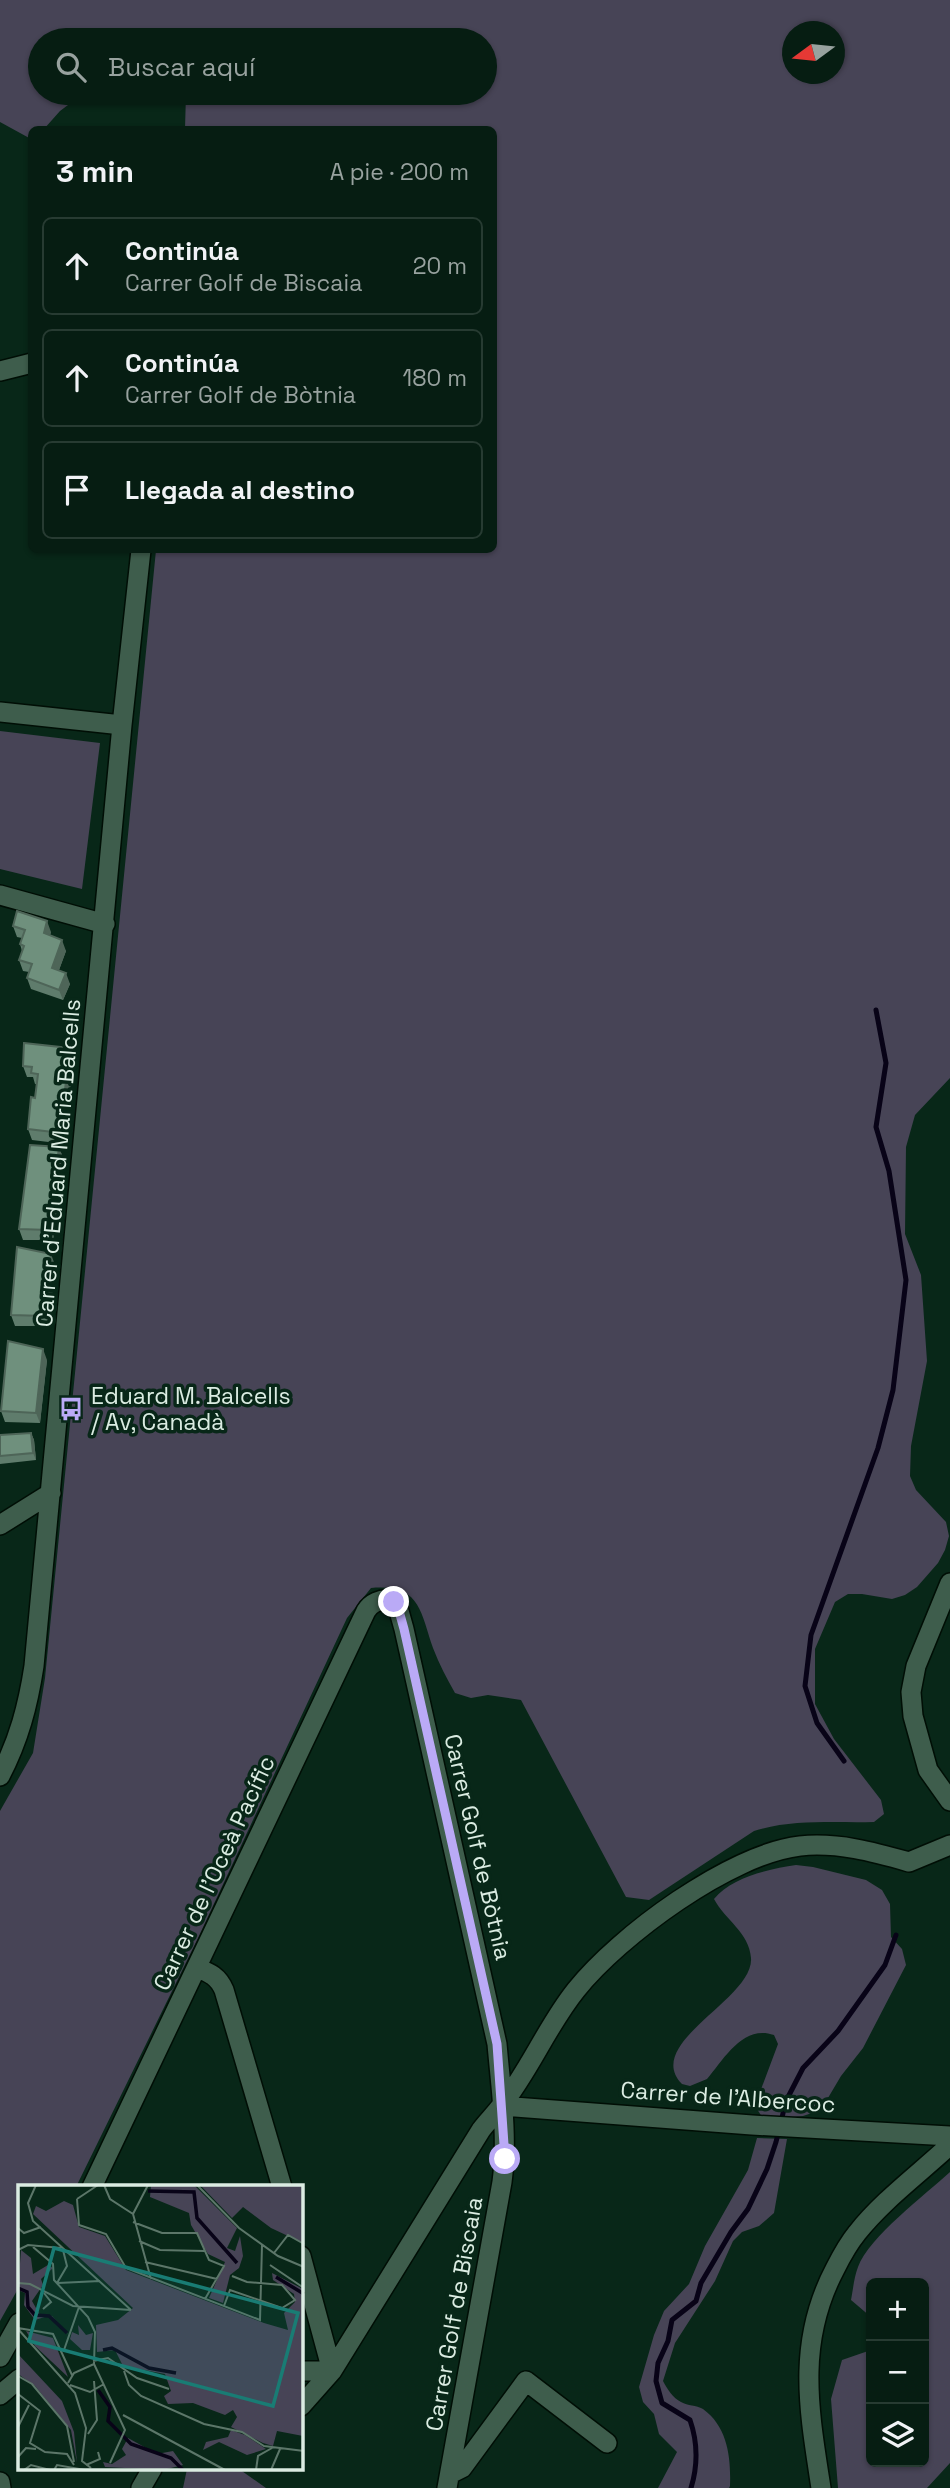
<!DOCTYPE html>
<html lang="es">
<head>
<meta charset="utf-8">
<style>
  :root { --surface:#061d12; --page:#0f261b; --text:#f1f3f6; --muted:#98a29f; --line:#273b32 }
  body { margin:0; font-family:"Space Grotesk",sans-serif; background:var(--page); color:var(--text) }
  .controls { position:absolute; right:21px; bottom:21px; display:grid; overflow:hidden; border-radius:10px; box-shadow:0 2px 5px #0004 }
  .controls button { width:63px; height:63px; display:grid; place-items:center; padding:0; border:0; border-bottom:2px solid var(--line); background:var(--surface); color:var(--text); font:35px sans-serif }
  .compass { position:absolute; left:782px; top:21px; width:63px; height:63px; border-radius:50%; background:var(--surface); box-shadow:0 2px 5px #0004; rotate:255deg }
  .stop { position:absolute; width:21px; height:21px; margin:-16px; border:5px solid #baaaf6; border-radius:50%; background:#fff }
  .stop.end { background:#baaaf6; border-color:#fff; box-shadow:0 2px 7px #0008 }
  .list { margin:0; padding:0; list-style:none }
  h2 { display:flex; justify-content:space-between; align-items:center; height:91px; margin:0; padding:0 28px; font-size:30px }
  h2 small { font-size:23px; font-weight:400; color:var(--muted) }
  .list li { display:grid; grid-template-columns:46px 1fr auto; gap:21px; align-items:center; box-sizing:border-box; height:98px; margin:0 14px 14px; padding:0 14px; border:2px solid var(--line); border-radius:10px }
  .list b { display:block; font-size:26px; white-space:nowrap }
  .list p { margin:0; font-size:23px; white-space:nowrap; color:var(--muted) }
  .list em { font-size:23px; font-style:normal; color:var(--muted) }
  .icon { flex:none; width:38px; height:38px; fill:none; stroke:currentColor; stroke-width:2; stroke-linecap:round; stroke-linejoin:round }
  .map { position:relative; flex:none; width:950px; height:2488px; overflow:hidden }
  .search { position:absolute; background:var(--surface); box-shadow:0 2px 5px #0004; left:28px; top:28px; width:469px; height:77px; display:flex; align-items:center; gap:18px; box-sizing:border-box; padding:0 24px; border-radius:38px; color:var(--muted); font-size:26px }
  .panel { position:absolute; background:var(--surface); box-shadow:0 2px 5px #0004; left:28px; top:126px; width:469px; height:427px; border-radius:10px }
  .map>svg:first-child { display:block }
  .green { fill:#474456; fill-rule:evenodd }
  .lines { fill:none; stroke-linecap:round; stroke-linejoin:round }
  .stream { stroke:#080317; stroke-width:5 }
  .minor-casing { stroke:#000e05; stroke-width:22 }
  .minor { stroke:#3e5d4c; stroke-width:19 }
  .wall { fill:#5f7c6c }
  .shaded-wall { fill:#4e6558 }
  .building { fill:#6f907d; stroke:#4e6558; stroke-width:2 }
  .route { stroke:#baaaf6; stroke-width:9 }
  .labels { text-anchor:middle; stroke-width:7; stroke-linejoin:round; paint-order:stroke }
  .street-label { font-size:23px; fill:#dbece2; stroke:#082718 }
  .poi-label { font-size:23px; fill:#dbece2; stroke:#082718; text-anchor:start }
  .inset-river { fill:none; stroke:#080317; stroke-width:3.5 }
  .inset-road { fill:none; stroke:#5c7669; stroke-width:2 }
  .view { fill:#197c74; fill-opacity:0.15; stroke:#197c74; stroke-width:3.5 }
  .inset-edge { fill:none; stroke:#dbece2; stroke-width:3.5 }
</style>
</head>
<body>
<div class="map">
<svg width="950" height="2488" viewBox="0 0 950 2488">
  <rect width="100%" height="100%" fill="#082718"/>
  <path class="green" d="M0,0H950V1078L915,1115L906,1147L905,1234L921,1275L927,1361L911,1446L910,1476L916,1490L946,1522L949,1536L945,1550L938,1563L917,1587L905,1595L892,1599L862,1594H848L835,1602L815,1649V1704L834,1739L881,1800L884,1814L874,1822C834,1823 792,1819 754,1831L649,1900L626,1897L521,1700L488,1695L471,1698L455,1693C447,1679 439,1664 433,1648C420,1610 420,1584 371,1588L347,1618L198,1938L76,2187H19V2287L0,2321V1811L33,1753L45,1678L156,550H494V130L185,129L186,93H485V40H40V93H84L60,111L44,129L32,130L31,139L0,122ZM792,32H834V74H792Z
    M0,731L100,743L82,889L0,869Z
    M796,1865L813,1867L866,1880L882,1890L890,1904L891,1937L902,1949L906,1965L863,2048L841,2076L825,2103L812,2113L803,2116L771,2119L762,2117L757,2109V2100L778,2044L774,2035C743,2024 724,2059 707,2079L690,2086L682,2084C642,2043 754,1999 751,1958C749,1932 725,1920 714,1899C732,1877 769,1869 796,1865Z
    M757,2138L787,2139L774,2213L759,2226L742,2232L733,2241L715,2281L675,2343L663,2381C667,2389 673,2398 681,2402C688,2406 696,2405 703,2409C728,2427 731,2458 730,2486L729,2488H658L677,2452L659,2434L654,2414L643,2402L639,2387L654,2335L664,2311L689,2284L705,2246L748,2170Z
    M950,2172V2463L927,2488H838L831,2399L842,2360L871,2350V2462H924V2283H871V2317L851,2300C853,2290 854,2277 858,2267C869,2237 925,2195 950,2172Z
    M187,2469H239L266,2488H183Z"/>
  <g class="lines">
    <path class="stream" d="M844,1761L817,1723L805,1686L811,1635L878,1448L893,1390L906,1280L889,1171L876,1127L886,1063L876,1010
      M691,2488C698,2465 698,2443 690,2420L662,2403L656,2381L658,2363L668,2341L672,2320L696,2301L701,2283L731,2232L748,2209L767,2169L776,2142L786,2101L803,2068L838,2031L885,1965L896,1935"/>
    <g class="minor-casing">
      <path id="minor" d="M0,371L32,363
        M0,712L122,725
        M0,895L105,924
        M0,1525L51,1493
        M950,1583L916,1666L911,1692L913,1716L928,1770L950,1801
        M0,1776C19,1740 28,1705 34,1666L122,725L141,550
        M197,1968C210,1973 218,1976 224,1990L282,2187
        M502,2106L752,2125L950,2136
        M92,2187L366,1611C371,1603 380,1599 390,1600L399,1611L404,1629L497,2044C501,2090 508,2137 502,2182L447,2488
        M301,2256L332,2371
        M0,2357L19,2323
        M301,2371H332
        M0,2395L19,2379
        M301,2406L332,2371L481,2130C487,2122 495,2114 501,2106C530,2070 547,2026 576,1990C619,1936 730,1854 800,1846C837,1842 874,1852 909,1862L950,1845
        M450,2474L462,2468L526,2381L607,2443
        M0,2482L1,2488
        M141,2488L152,2469
        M821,2488C809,2410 796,2343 835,2269C841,2257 848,2244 857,2233C882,2201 920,2173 950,2145"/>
    </g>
    <use href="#minor" class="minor"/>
  </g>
  <path class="wall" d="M13,926L51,932L50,935L66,951L59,970L70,984L63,1000L31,989L27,978L29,972L23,971L19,960L22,951L20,944L22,938L17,937Z
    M69,1048L73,1059L65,1144L32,1140L28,1129L35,1098L37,1084H35L33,1077H27L23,1066Z
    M59,1147L63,1158L53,1240H23L19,1229Z
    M55,1265L49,1326H15L11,1315Z
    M47,1360L40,1423L5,1422L1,1411Z
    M31,1433L34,1440L36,1460L0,1464V1435Z"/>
  <path class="shaded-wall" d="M47,921L51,932L48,943L44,933Z
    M62,940L66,951L56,978L52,968Z
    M66,973L70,984L63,1000L59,990Z
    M69,1048L73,1059L65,1144L61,1133Z
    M59,1147L63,1158L53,1240L49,1230Z
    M51,1254L55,1265L49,1326L45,1316Z
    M43,1349L47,1360L40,1423L36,1413Z
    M31,1433L34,1440L36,1460L33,1453Z"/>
  <path class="building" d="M17,911L47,921L44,933L62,940L52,968L66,973L59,990L27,978L32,964L19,960L24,946L20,944L25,930L13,926Z
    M24,1043L69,1048L61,1133L28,1129L31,1097L35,1098L38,1074L31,1073L32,1067L23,1066Z
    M30,1145L59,1147L49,1230L19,1229Z
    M17,1247L51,1254L45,1316L11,1315Z
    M8,1341L43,1349L36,1413L1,1411Z
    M31,1433L33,1453L0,1456V1435Z"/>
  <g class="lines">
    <path class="route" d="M394,1602L399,1611L404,1629L497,2044L505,2159"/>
  </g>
  <defs>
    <g id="bus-bare" transform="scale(1.89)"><path d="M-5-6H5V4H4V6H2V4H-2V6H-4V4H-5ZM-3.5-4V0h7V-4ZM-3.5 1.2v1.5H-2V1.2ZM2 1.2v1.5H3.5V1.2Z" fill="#baaaf6" stroke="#082718" stroke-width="2.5" paint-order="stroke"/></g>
  </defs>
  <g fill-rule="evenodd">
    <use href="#bus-bare" x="71" y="1409"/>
  </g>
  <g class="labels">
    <g class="street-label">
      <text transform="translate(58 1163) rotate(-85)" y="8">Carrer d'Eduard Maria Balcells</text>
      <text transform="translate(478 1847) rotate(77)" y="8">Carrer Golf de Bòtnia</text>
      <text transform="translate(214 1873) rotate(-65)" y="8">Carrer de l'Oceà Pacífic</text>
      <text transform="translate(728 2097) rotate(4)" y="8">Carrer de l'Albercoc</text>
      <text transform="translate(454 2314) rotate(-80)" y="8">Carrer Golf de Biscaia</text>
    </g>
    <g class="poi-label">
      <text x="91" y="1404">Eduard M. Balcells<tspan x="91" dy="26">/ Av, Canadà</tspan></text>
    </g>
  </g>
  <g transform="translate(18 2185)">
    <rect width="285" height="285" fill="#082718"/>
    <path d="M133,0H176L219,43L209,63L217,66L222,51L225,71L221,83L212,90L205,118L191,113L207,77L190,69L173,40L171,28L132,12ZM182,0H285V58L253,43L225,22L214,33ZM46,16L55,20L61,42L87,51L108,85L246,138L270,145L266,128L277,117L276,109L255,95L254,88L285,104V251L259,246L255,261L245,258L213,242L219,232L215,225L207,230L175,218L150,219L146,211L153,206L147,189L105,181L97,165L79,167L78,140L100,135L115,123L15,29L18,21L28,26ZM3,65L13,73L15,89L30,80L35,83L23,94L25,100L14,116L22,130L34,131L50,149L30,131L17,135L6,120L7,108L0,105ZM60,140L68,150L75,148L72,165H64L52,154L54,147L61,150ZM8,146L35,153L50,192L17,161ZM0,169L44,216L56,247L59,278L53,245L17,201L0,189ZM213,245L227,250L248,264L229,270L201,257L185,265L188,257L210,252ZM110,253L139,269L155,266L165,280L145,285L87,282L85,277L94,279L108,270L104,264Z" fill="#474456"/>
    <path class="inset-river" d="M130,6L176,7L179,33L219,78M258,92L286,109M0,103L9,107L10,122L17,130L31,131L49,148M85,165L94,163L131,183L158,188M80,205L92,222L90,236L113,259L153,273L165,285"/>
    <path class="inset-road" d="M18,0L10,18L15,36L113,125M86,0L92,14L115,29M179,0L221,43L260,71L286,82M59,14L61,40L88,49L108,83L242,135L244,60M59,14L80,0M115,29L133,94M115,29L130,0M115,37L144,48H179L191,75L206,81L187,114M0,43L6,48L23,42M121,56L142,65L187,66M15,62L35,79L36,95L70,132L77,147L76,179L107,245L92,278M0,65L10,60L43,63M256,68L270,50L286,59M127,77L199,94M252,80L286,103M0,98L12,99L55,121L113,125M39,98L49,81L45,65M40,98L82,96M206,121L212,105L264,123L277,115L264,100L229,97L214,91M25,124L33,117L26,108M0,143L35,149L54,190M0,144L57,208L68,243L64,276L73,283M46,165L61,122M75,176L90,173L119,193L151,204M106,186L111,200L123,211L186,239L224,247L246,261L286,266M0,191L14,199L49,241L56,277M50,198L56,188L76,179M52,200L72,207L86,199M0,209L22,226L12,258L27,267L49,269L56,280M105,230L207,285M0,242L11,220M70,249L79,235L76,196M0,272L8,263L18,264M68,280L82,274L80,267M6,285L13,280L32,285M36,285L39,280L67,285M238,285L240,271L254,263M253,285L262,264"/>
    <path class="view" d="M36,63L280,128L255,221L11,156Z"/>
    <rect width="285" height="285" class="inset-edge"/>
  </g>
</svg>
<div class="controls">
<button>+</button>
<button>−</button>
<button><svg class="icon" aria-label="layers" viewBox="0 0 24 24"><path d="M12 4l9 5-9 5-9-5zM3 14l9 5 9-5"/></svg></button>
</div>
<svg class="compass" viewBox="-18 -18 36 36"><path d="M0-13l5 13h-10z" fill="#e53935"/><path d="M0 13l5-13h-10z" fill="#98a29f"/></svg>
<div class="stop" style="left:505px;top:2159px"></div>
<div class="stop end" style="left:394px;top:1602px"></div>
<div class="search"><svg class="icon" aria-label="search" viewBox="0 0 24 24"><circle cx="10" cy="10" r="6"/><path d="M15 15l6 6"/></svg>Buscar aquí</div>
<section class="panel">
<h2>3 min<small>A pie · 200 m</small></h2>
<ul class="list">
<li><svg class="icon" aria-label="ahead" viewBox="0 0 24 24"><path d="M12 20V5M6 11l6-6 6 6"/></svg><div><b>Continúa</b><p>Carrer Golf de Biscaia</p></div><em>20 m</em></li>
<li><svg class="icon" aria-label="ahead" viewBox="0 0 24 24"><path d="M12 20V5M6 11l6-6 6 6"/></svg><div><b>Continúa</b><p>Carrer Golf de Bòtnia</p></div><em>180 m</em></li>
<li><svg class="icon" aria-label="arrive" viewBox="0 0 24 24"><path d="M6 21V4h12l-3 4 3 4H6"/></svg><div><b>Llegada al destino</b></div></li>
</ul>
</section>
</div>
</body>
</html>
